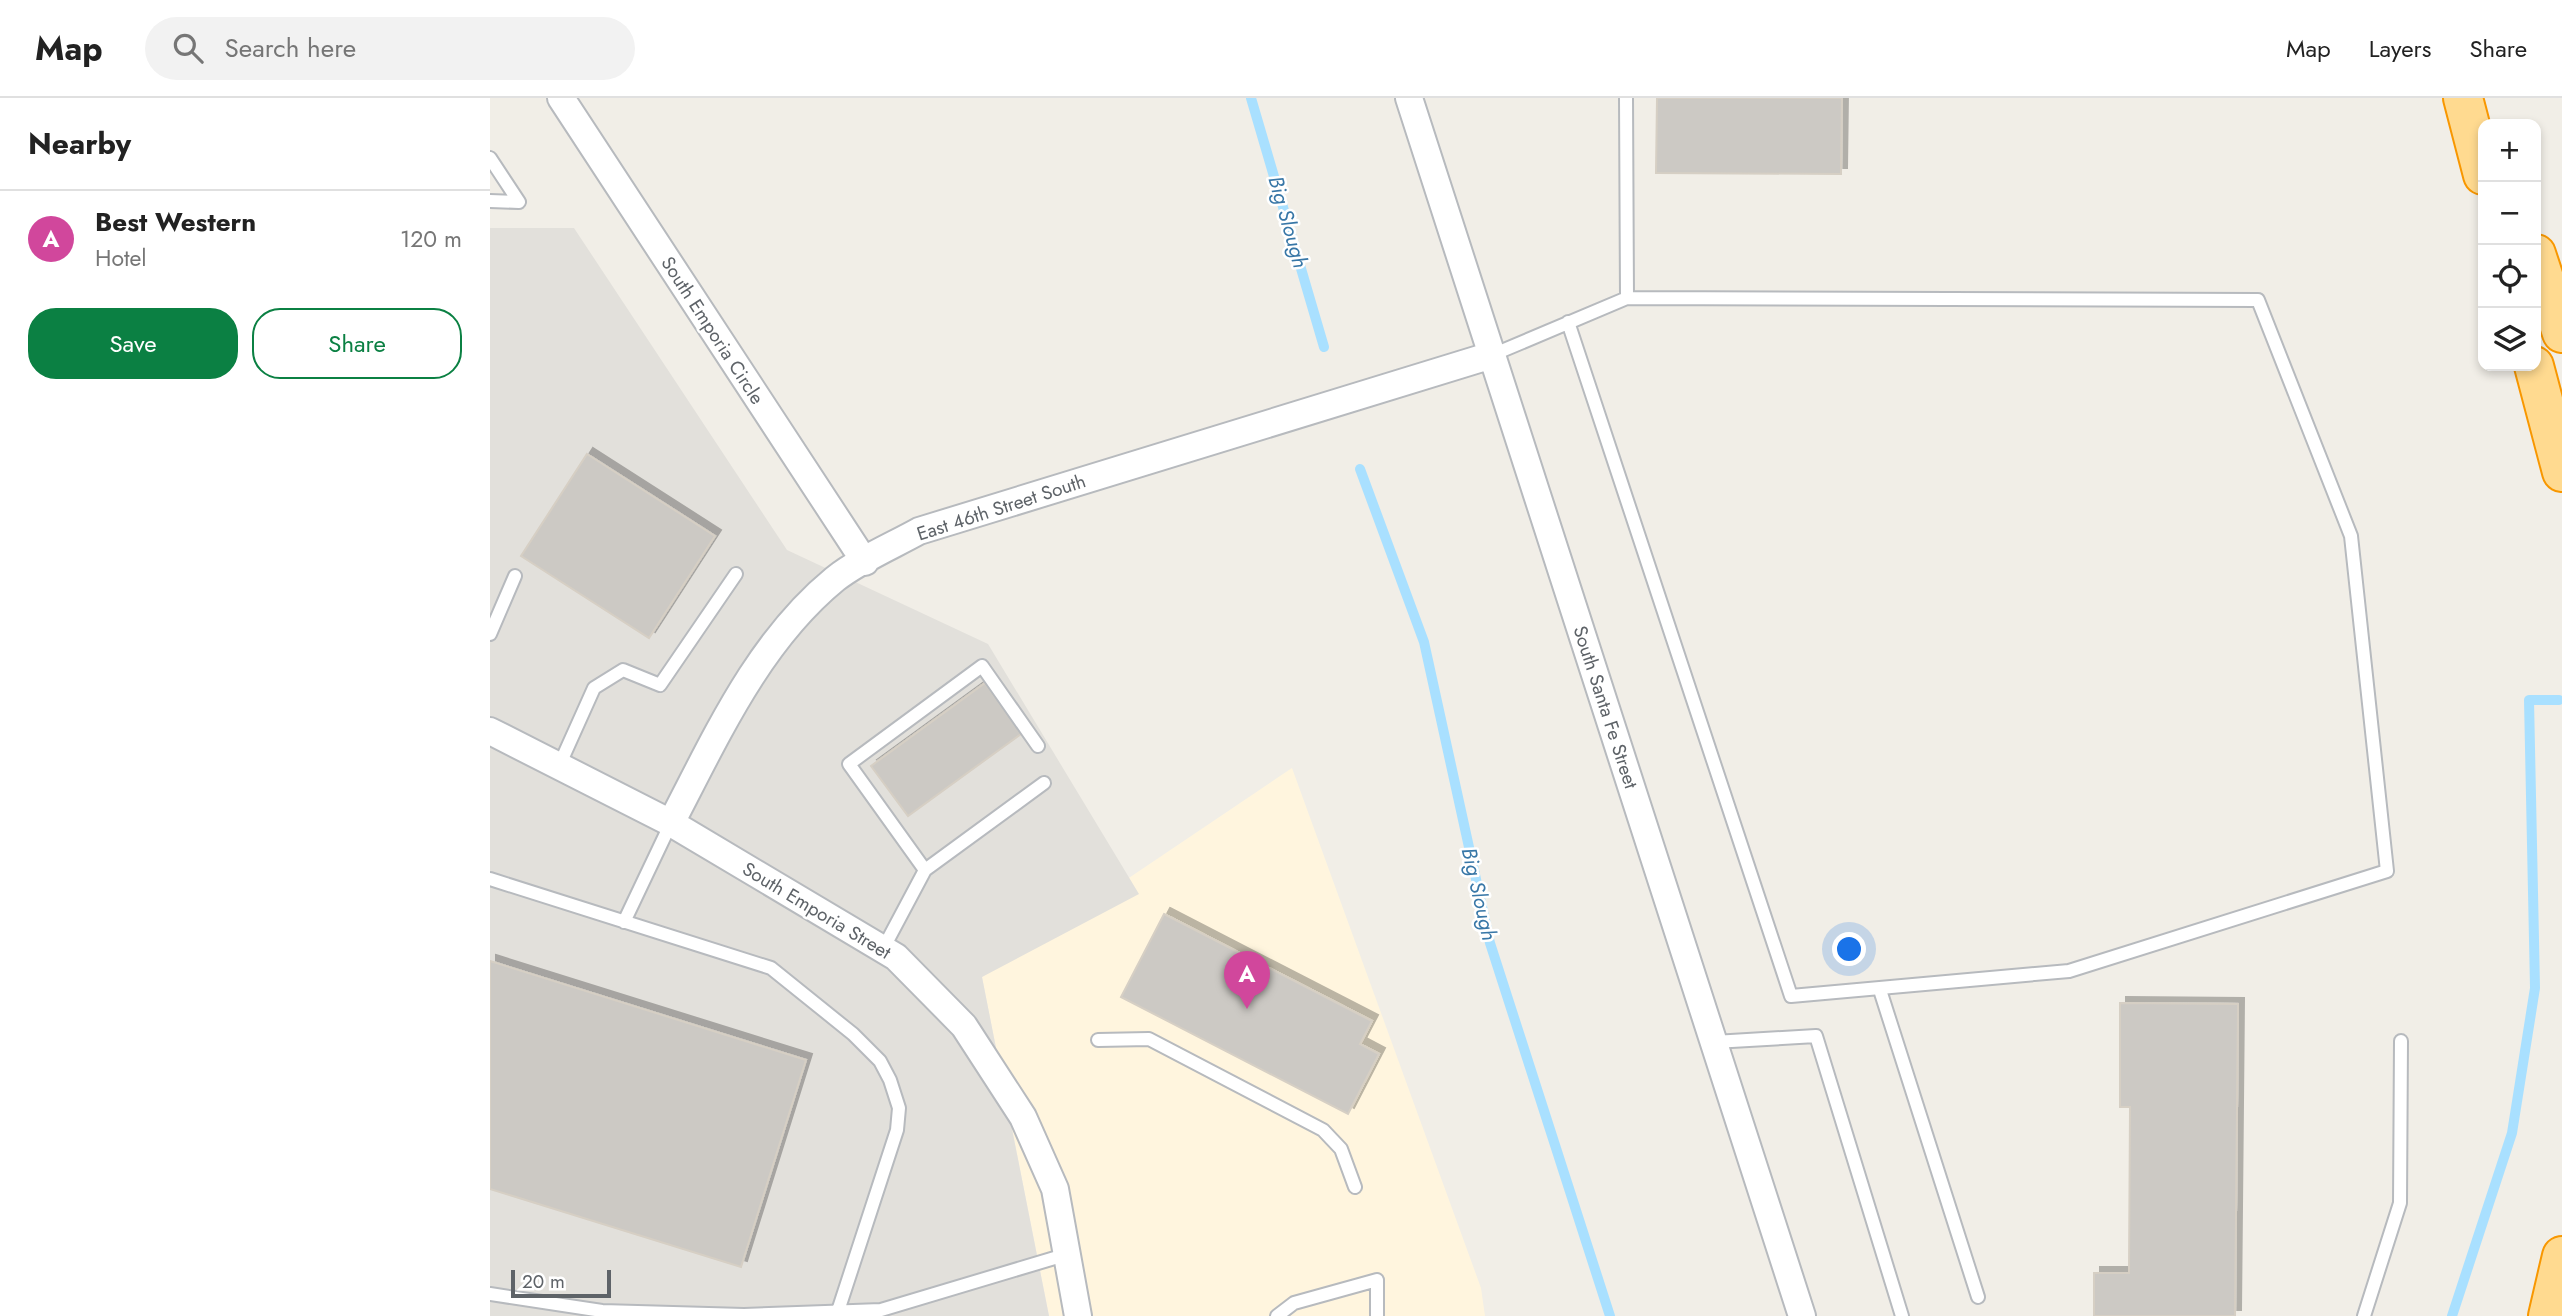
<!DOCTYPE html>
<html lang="en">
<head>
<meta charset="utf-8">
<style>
  :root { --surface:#fff; --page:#f2f2f2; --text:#222; --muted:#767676; --line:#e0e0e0; --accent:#0b8043 }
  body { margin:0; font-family:Jost,sans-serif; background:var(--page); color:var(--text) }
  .controls { position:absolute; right:21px; top:21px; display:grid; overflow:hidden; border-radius:14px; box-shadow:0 4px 10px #0003 }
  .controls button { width:63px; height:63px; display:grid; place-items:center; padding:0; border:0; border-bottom:2px solid var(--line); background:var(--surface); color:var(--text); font:35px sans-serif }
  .scale { position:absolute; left:21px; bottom:18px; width:100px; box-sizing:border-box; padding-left:7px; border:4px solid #5e6368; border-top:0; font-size:19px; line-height:24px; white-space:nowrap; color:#5e6368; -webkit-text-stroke:5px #fff; paint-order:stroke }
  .you { position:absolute; left:1360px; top:852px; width:24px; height:24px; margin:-18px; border:5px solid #fff; border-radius:50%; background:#1a73e8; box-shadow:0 0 0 10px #1a73e833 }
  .badge { display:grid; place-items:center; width:46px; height:46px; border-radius:50%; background:var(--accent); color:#fff; font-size:23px; font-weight:700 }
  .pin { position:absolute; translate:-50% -58px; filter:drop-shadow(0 2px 4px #0008) }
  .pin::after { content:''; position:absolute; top:37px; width:24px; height:21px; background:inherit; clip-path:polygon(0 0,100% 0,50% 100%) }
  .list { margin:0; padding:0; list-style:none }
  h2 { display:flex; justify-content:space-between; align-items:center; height:91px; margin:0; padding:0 28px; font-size:30px }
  h2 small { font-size:23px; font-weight:400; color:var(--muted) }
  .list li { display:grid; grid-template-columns:46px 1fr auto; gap:21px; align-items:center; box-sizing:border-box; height:98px; padding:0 28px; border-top:2px solid var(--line) }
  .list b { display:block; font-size:26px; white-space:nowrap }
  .list p { margin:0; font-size:23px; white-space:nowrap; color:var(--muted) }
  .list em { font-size:23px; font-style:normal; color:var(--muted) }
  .actions { display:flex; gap:14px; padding:21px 28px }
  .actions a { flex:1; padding:16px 0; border:2px solid var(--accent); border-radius:28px; text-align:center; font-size:24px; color:var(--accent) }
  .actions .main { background:var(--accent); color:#fff }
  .icon { flex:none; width:38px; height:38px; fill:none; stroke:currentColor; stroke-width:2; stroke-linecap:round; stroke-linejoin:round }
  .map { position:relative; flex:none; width:2072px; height:1218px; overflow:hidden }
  header { display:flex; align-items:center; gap:42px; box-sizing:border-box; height:98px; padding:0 35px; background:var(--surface); border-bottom:2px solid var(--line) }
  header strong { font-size:33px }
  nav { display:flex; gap:38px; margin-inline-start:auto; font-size:24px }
  .search { width:490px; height:63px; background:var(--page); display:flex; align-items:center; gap:18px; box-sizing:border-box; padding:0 24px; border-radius:38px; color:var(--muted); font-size:26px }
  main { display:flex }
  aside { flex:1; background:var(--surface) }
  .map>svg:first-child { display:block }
  .commercial { fill:#fff5de }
  .industrial { fill:#e2e0db }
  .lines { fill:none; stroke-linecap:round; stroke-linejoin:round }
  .stream { stroke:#a9e0ff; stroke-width:10 }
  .building { fill:#ccc9c4; stroke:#d6cfc4; stroke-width:2; filter:url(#shadow) }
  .service-casing { stroke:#b7babe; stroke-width:16 }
  .minor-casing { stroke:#b7babe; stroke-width:30 }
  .motorway-casing { stroke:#f89700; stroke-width:42 }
  .service { stroke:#fff; stroke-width:12 }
  .minor { stroke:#fff; stroke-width:26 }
  .motorway { stroke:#ffda90; stroke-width:38 }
  .labels { text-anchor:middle; stroke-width:5; stroke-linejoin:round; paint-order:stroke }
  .street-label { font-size:19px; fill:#5e6368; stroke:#fff }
  .water-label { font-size:21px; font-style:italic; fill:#3877a7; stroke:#fff }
</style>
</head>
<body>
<header>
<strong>Map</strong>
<div class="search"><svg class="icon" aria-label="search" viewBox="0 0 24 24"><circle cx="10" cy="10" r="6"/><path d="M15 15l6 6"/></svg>Search here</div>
<nav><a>Map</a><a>Layers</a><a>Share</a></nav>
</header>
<main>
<aside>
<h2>Nearby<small></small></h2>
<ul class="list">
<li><span class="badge" style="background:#d1479c">A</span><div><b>Best Western</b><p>Hotel</p></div><em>120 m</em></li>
</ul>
<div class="actions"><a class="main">Save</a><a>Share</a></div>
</aside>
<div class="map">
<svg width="2072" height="1218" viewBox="0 0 2072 1218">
  <defs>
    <filter id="shadow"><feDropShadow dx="6" dy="-6" stdDeviation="0" flood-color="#0004"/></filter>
  </defs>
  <rect width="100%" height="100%" fill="#f1eee7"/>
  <path class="commercial" d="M802,670L991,1190L995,1218H559L492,879Z"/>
  <path class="industrial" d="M0,130H84L297,452L498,546L649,796L492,879L559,1218H0Z"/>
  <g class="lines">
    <path class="stream" d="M761,0L834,249
      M870,371L934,544L1000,845L1120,1218
      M1962,1218L2022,1035L2045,890L2039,602H2069"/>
  </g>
  <path class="building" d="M1167,0H1352L1351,76L1166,75Z
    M97,356L225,438L159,540L31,458Z
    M495,585L531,636L418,718L381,668Z
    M674,816L882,923L870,946L889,956L858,1016L631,899Z
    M0,863L316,962L251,1169L0,1091Z
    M1630,905L1748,906L1745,1218H1604V1175H1639L1640,1009H1630Z"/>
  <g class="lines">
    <g class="service-casing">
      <path id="service" d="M0,60L29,104L0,103
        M1078,224L1301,898L1579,873L1897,773L1861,438L1768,202L1137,200
        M1002,257L1137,200L1136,0
        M0,536L25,478
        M69,668L104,590L133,572L170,587L246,476
        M435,772L359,666L492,568L548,648
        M0,781L281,870L363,936L390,963L400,982L409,1010L407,1032L348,1213
        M134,824L181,725
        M393,851L435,772L554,685
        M1390,892L1488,1199
        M608,942L659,941L833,1032L851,1051L865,1089
        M1224,944L1326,938L1412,1218
        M0,1196L112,1213L254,1217L391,1212L578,1156
        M787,1218L804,1205L887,1182V1218
        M1874,1218L1910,1105L1911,943"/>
    </g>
    <g class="minor-casing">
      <path id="minor" d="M71,0L375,464
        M919,0L1312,1218
        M0,633L181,725L406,859L474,928L533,1019L565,1091L588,1218
        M181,725C226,639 268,544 345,481C369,462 402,448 429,433L1002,257"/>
    </g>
    <g class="motorway-casing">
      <path id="motorway" d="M1973,0L1993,77
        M2046,156L2072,235
        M2044,268L2072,374
        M2058,1218L2072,1158"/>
    </g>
    <use href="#service" class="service"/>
    <use href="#minor" class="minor"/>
    <use href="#motorway" class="motorway"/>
  </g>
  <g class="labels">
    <g class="street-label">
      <text transform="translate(223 232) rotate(57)" y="7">South Emporia Circle</text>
      <text transform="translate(511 409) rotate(-18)" y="7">East 46th Street South</text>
      <text transform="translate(1116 609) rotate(72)" y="7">South Santa Fe Street</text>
      <text transform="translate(327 812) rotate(31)" y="7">South Emporia Street</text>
    </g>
    <g class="water-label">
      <text transform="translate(798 124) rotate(74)" y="7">Big Slough</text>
      <text transform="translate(989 796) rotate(77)" y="7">Big Slough</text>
    </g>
  </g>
</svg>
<div class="controls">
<button>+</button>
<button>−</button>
<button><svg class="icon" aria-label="locate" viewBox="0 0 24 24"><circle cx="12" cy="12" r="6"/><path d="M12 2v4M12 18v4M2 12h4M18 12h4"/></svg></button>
<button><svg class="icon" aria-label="layers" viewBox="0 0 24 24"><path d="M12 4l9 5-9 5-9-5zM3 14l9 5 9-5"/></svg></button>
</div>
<div class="scale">20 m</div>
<div class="you"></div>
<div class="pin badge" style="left:757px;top:911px;background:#d1479c">A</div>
</div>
</main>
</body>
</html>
